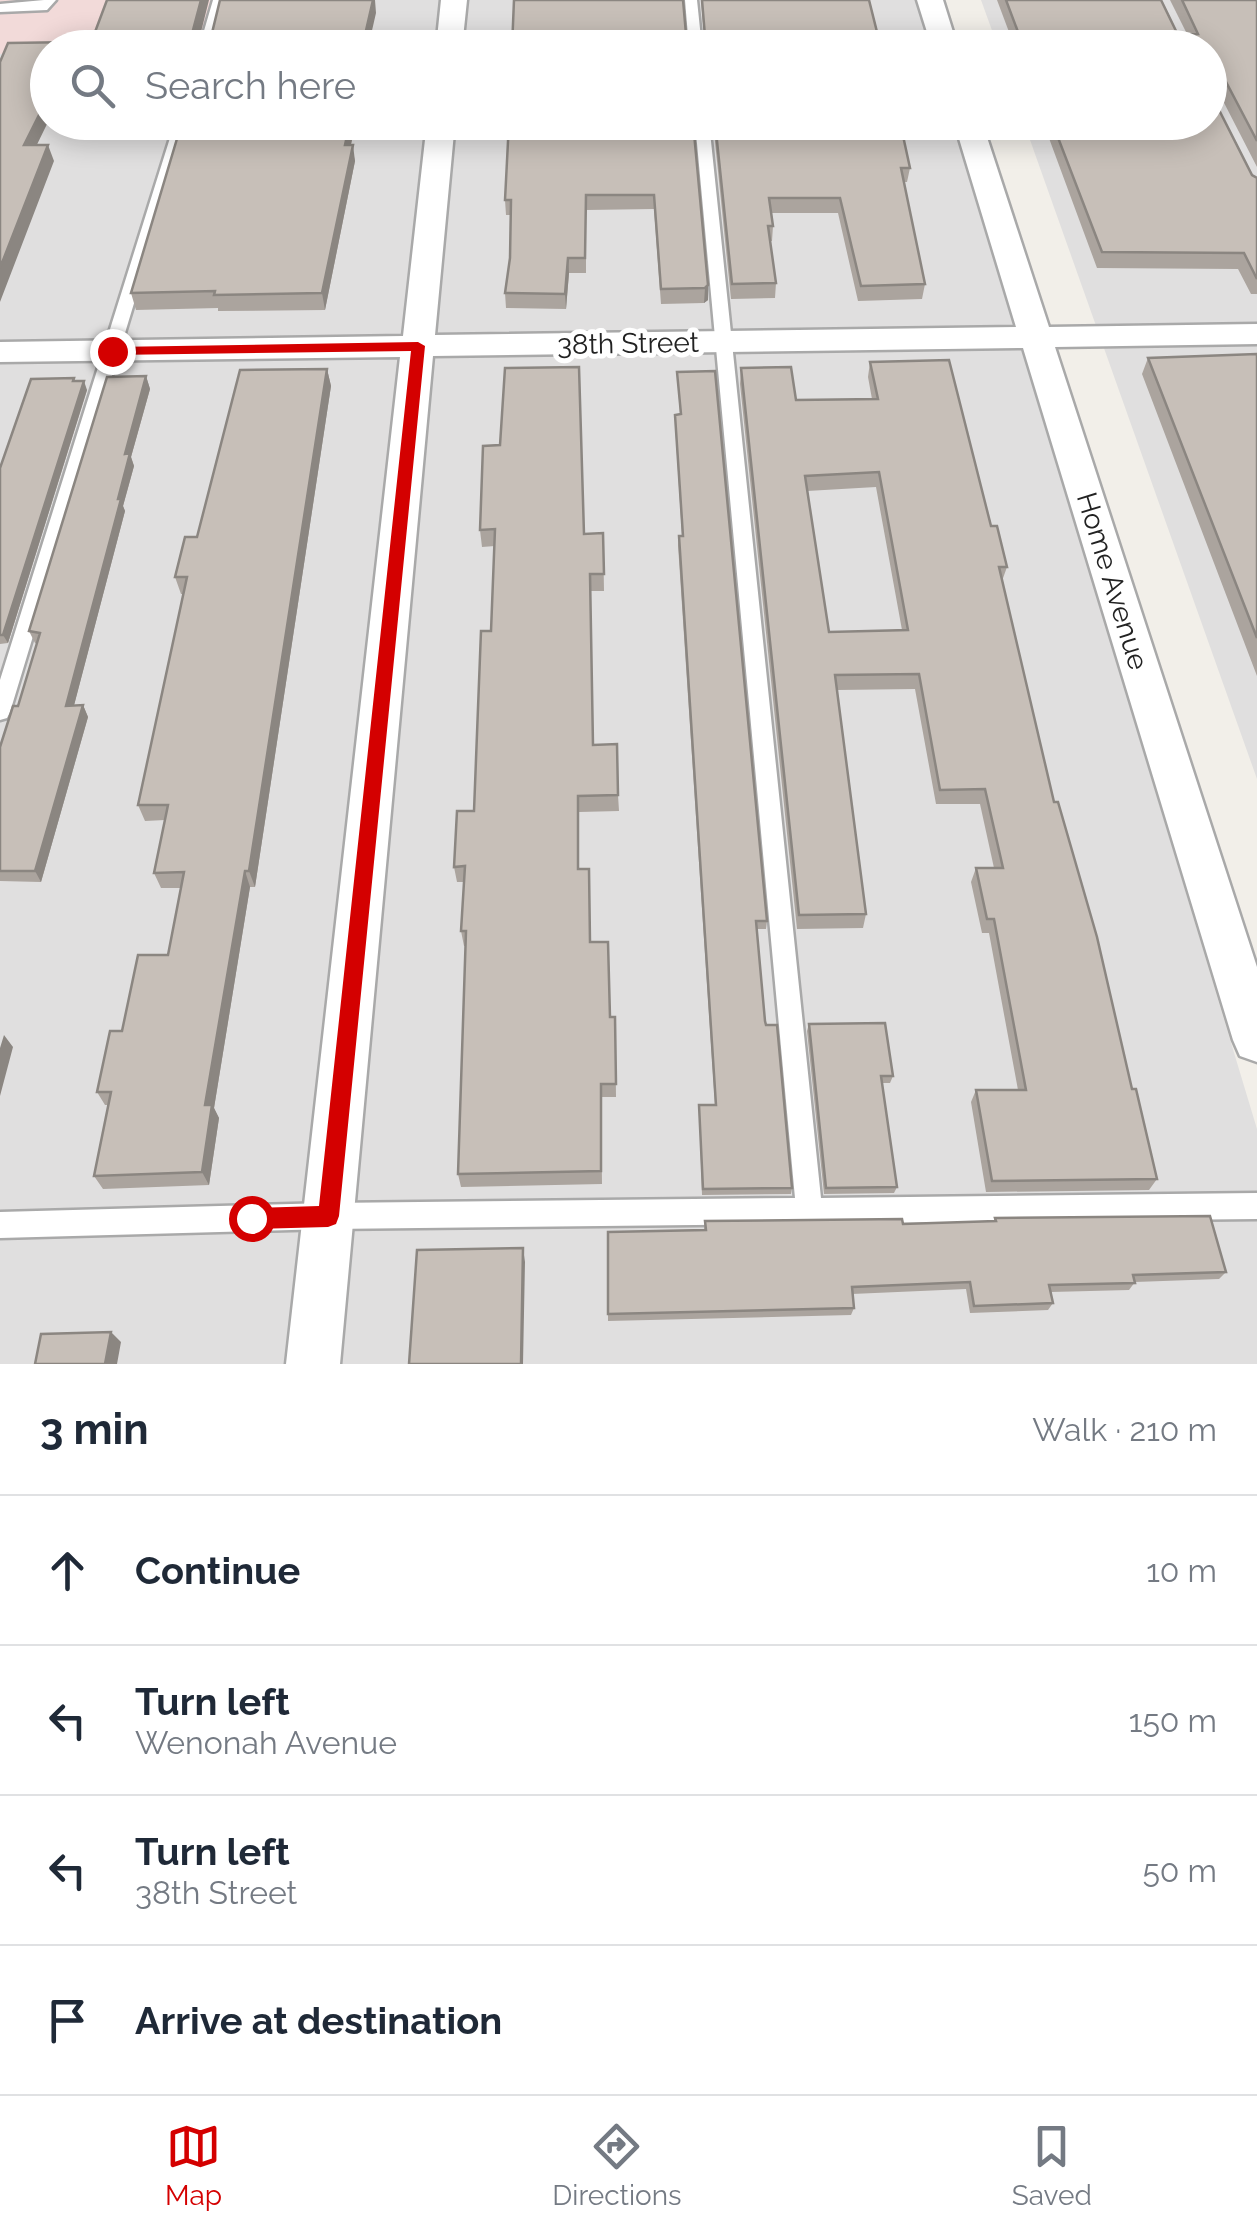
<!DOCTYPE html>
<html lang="en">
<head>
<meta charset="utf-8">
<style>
  :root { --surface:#fff; --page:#f2f2f3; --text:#1f2937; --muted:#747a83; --line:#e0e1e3; --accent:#d40000 }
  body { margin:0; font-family:Raleway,sans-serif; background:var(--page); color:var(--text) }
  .stop { position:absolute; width:30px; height:30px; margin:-22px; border:8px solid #d40000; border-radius:50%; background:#fff }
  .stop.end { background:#d40000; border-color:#fff; box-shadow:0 2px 10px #0008 }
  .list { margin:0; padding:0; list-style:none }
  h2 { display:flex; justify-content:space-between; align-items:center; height:130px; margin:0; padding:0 40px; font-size:42px }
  h2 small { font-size:32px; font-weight:400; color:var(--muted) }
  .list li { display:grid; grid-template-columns:65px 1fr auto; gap:30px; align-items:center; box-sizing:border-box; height:150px; padding:0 40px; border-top:2px solid var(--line) }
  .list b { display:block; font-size:38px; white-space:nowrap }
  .list p { margin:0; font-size:32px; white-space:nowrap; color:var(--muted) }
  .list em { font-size:32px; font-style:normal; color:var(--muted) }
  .icon { flex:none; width:55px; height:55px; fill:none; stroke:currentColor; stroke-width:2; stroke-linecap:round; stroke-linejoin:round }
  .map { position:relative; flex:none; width:1257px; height:1364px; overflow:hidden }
  .search { position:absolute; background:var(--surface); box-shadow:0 5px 25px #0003; left:30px; right:30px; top:30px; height:110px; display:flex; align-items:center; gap:25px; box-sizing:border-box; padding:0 35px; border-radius:55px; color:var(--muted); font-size:38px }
  .sheet { height:730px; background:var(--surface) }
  nav { display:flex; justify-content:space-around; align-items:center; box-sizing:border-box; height:140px; border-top:2px solid var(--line); background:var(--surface); font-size:28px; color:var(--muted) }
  nav a { display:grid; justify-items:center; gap:5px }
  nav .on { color:var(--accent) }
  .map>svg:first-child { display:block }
  .residential { fill:#e0dfdf }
  .commercial { fill:#f2dad9 }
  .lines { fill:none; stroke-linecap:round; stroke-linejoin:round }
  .lane-casing { stroke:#a9a9a9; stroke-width:5 }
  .street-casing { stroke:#a9a9a9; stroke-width:5 }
  .lane { fill:#fff; fill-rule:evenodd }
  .street { fill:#fff; fill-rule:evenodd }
  .wall { fill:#aba49e; fill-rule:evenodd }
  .shaded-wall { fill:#8b8681 }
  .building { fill:#c7bfb8; stroke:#8b8681; stroke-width:2.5; fill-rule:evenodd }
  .route { fill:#d40000 }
  .labels { text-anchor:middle; stroke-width:10; stroke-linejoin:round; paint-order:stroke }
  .street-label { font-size:28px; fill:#222; stroke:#fff }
</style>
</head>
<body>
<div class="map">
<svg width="1257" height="1364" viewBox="0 0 1257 1364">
  <rect width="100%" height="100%" fill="#f2efe9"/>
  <path class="residential" d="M212,0H917L931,47L197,48Z
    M981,0H1257V779L1024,123L1210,122V48L998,47Z
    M47,52L48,122L954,123L1257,1129V1364H0V54Z"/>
  <path class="commercial" d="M0,0H212L197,47L48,48L47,52L0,54Z"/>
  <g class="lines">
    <g class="lane-casing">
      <path id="lane" d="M44,0H56L47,10L0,12V4Z
        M213,0H225L212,48H199Z
        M685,0H697L702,48H689Z
        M175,122H189L10,712L7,718L0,720V680Z
        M695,122H709L821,1198L1257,1193V1219L329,1229L0,1238V1212L329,1203L795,1198Z"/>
    </g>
    <g class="street-casing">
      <path id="street" d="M441,0H467L462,48H436Z
        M917,0H943L958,48H932Z
        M427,122H455L435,335L1016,327L954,122H982L1049,327L1257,324V344L1055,347L1257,967V1062L1240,1056L1233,1040L1023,348L433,356L340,1364H286L400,357L0,362V342L403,336Z"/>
    </g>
    <use href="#lane" class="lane"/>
    <use href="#street" class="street"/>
  </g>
  <path class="wall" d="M701,0H869L881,48H512L686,34L689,37L704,36Z
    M997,0H1161L1178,35L1187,34L1170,0H1257V167L1220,95L1212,92V96L1252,175L1257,178V294H1251L1238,269L1097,268L1043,122H1210V48H1015Z
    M182,122H356L351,145L355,161L325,310L218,311V308L136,310L131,293Z
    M693,122L708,300L704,303L661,304L654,209L586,210V273H569L566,309L506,308L505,293L510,258L511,215H506L505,200Z
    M713,122H900L910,168L907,182H904L925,284L922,299L858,301L838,213H771L773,226L772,241H770L776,283L775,298L731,299Z
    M1257,354V676L1142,374L1148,358Z
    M870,362L991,526L1007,567L1002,581L1054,802L1157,1179L1149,1190L986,1192L971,1102L976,1090H1018L989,933H982L971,882L976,868H994L980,804H936L915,689L837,690L866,914L863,928L797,929L740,384L741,368L796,400L872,399L868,377ZM876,487L902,630L829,632L807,491Z
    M327,369L331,386L255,887H250L214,1108L219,1118L209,1185L103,1189L94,1176L108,1105H105L97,1092L122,1031L168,955L181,888H161L154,873L165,820L145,821L138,805L184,594H181L175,577L197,537Z
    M677,372L767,921L766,929H757L765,1021L792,1188L791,1194L702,1195L699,1105H715L678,545L679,536H682L675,424V415L680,414Z
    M146,376L150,389L131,457L134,466L123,506L125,511L74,705H83L88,717L41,882L0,881V747L18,706L37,644L35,643L29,631Z
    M75,381L87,390L8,643L0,644V468Z
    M483,446L584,534L603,533L604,591H590L593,745L618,795L619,811L579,812V869L591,942L610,1017H615L616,1097H601L602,1184L461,1187L458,1174L466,946H464L461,931L464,882H457L454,867L474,811L491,631L495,546L482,547L480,530Z
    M809,1024L893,1076L890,1083H882L897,1187L894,1193L824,1194L807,1031Z
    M995,1218L1226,1272L1219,1279L1135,1282L1129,1290L1051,1292L1053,1303L1048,1310L970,1313L966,1289L852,1294L854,1308L851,1315L608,1321V1232L704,1230L705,1221L903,1224L993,1222Z"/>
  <path class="shaded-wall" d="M201,0H209L197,48L192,34Z
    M371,0H375L376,13L368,48H362Z
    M48,97V122L29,161L24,145Z
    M350,122H356L347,161L345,145Z
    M48,145L54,161L0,302V268Z
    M353,145L355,161L325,310L322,293Z
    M568,258L569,273L566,309L565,294Z
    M708,285V300L704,303L705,288Z
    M327,369L331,386L255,887L249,871Z
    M146,376L150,389L131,457L134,466L123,506L125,511L71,717L66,706L118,499L125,454Z
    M84,381L87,390L8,643L3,635Z
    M83,705L88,717L41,882L35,871Z
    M245,871L250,887L214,1108L219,1118L209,1185L202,1172L205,1105Z
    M4,1035L13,1047L0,1096V1048Z
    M523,1248L525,1262L523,1364H521Z
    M111,1332L121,1342L117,1364H105Z"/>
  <path class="building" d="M107,0H201L192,34L212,33L220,0H373L362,48H89Z
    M514,0H683L686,34L689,37L705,36L702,0H869L881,48H512Z
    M1006,0H1161L1178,35L1198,34L1182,0H1257V141L1225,80L1212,75V96L1252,175L1257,178V279L1244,253L1102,252L1052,122H1210V48H1024Z
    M75,42L72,48H48V97L24,145H48L0,268V62L8,43Z
    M182,122H350L345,145H353L322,293L214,295L215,291L131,293Z
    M509,122H693L708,285L705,288L661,289L654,195H586L585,258H568L565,294L505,293L510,258L511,200H505Z
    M715,122H900L910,168H901L925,284L861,286L840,198H769L773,226H768L776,283L732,284Z
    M1257,354V638L1148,358Z
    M949,360L991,526H997L1007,567H999L1054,802H1058L1097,937L1132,1089H1136L1157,1179L992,1181L976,1090H1026L994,919H987L976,868H1003L985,789L940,790L919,674L835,675L866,914L799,915L741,368L791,367L796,400L878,399L870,362ZM879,472L908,630L829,632L805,476Z
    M579,367L584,534L603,533L604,574H590L593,745L617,744L618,795L578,796V869H589L590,942H608L610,1017H615L616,1084H601V1171L458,1174L466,931H461L465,866L454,867L457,811H474L481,631H491L495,529L480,530L483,446L500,445L505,368Z
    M327,369L249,871H245L205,1105H212L202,1172L94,1176L111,1092H97L110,1031H122L138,955H168L184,872L154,873L168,805H138L187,577H175L185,537H197L240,370Z
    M715,371L767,921H756L765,1021L766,1025H777L792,1188L703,1189L699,1105H716L679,536H683L675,415L681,414L677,372Z
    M146,376L125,454L130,453L118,499H121L66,706L83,705L35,871H0V747L13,706H18L40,633L29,631L107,377Z
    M74,378L73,381H84L3,635H0V468L31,379Z
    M885,1023L893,1076H881L897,1187L826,1188L809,1024Z
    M1210,1216L1226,1272L1133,1275L1135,1283L1049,1285L1053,1303L974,1306L970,1282L852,1287L854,1308L608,1314V1232L706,1230L705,1221L902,1219L903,1224L996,1221L995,1218Z
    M523,1248L521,1364H409L417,1250Z
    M111,1332L105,1364H35L41,1334Z"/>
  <path class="route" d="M418,342L425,346L339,1216L336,1224L328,1227L251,1229L244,1226L241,1218L244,1211L251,1208L319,1206L411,351L112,355L106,351L112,347Z"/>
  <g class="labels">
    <g class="street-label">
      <text transform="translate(628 343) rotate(-1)" y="10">38th Street</text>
      <text transform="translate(1113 581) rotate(73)" y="10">Home Avenue</text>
    </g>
  </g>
</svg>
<div class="stop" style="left:251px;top:1218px"></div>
<div class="stop end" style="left:112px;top:351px"></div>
<div class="search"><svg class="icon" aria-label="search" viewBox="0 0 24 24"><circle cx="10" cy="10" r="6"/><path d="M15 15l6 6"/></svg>Search here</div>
</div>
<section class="sheet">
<h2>3 min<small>Walk · 210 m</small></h2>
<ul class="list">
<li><svg class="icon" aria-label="ahead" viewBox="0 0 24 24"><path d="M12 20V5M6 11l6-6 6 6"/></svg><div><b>Continue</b></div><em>10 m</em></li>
<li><svg class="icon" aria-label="left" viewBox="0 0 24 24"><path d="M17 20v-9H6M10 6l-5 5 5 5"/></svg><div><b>Turn left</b><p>Wenonah Avenue</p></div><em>150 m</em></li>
<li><svg class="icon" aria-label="left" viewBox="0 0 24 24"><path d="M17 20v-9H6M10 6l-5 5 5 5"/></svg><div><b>Turn left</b><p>38th Street</p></div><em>50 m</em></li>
<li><svg class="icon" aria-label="arrive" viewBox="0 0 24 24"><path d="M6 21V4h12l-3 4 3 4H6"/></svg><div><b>Arrive at destination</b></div></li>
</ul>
</section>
<nav>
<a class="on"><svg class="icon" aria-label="map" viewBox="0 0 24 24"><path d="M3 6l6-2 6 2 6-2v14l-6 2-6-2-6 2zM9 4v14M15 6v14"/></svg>Map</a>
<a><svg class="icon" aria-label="directions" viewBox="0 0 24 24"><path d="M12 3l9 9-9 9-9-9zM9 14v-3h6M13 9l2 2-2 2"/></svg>Directions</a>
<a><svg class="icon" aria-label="saved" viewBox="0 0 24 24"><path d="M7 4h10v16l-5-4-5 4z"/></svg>Saved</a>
</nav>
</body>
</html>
